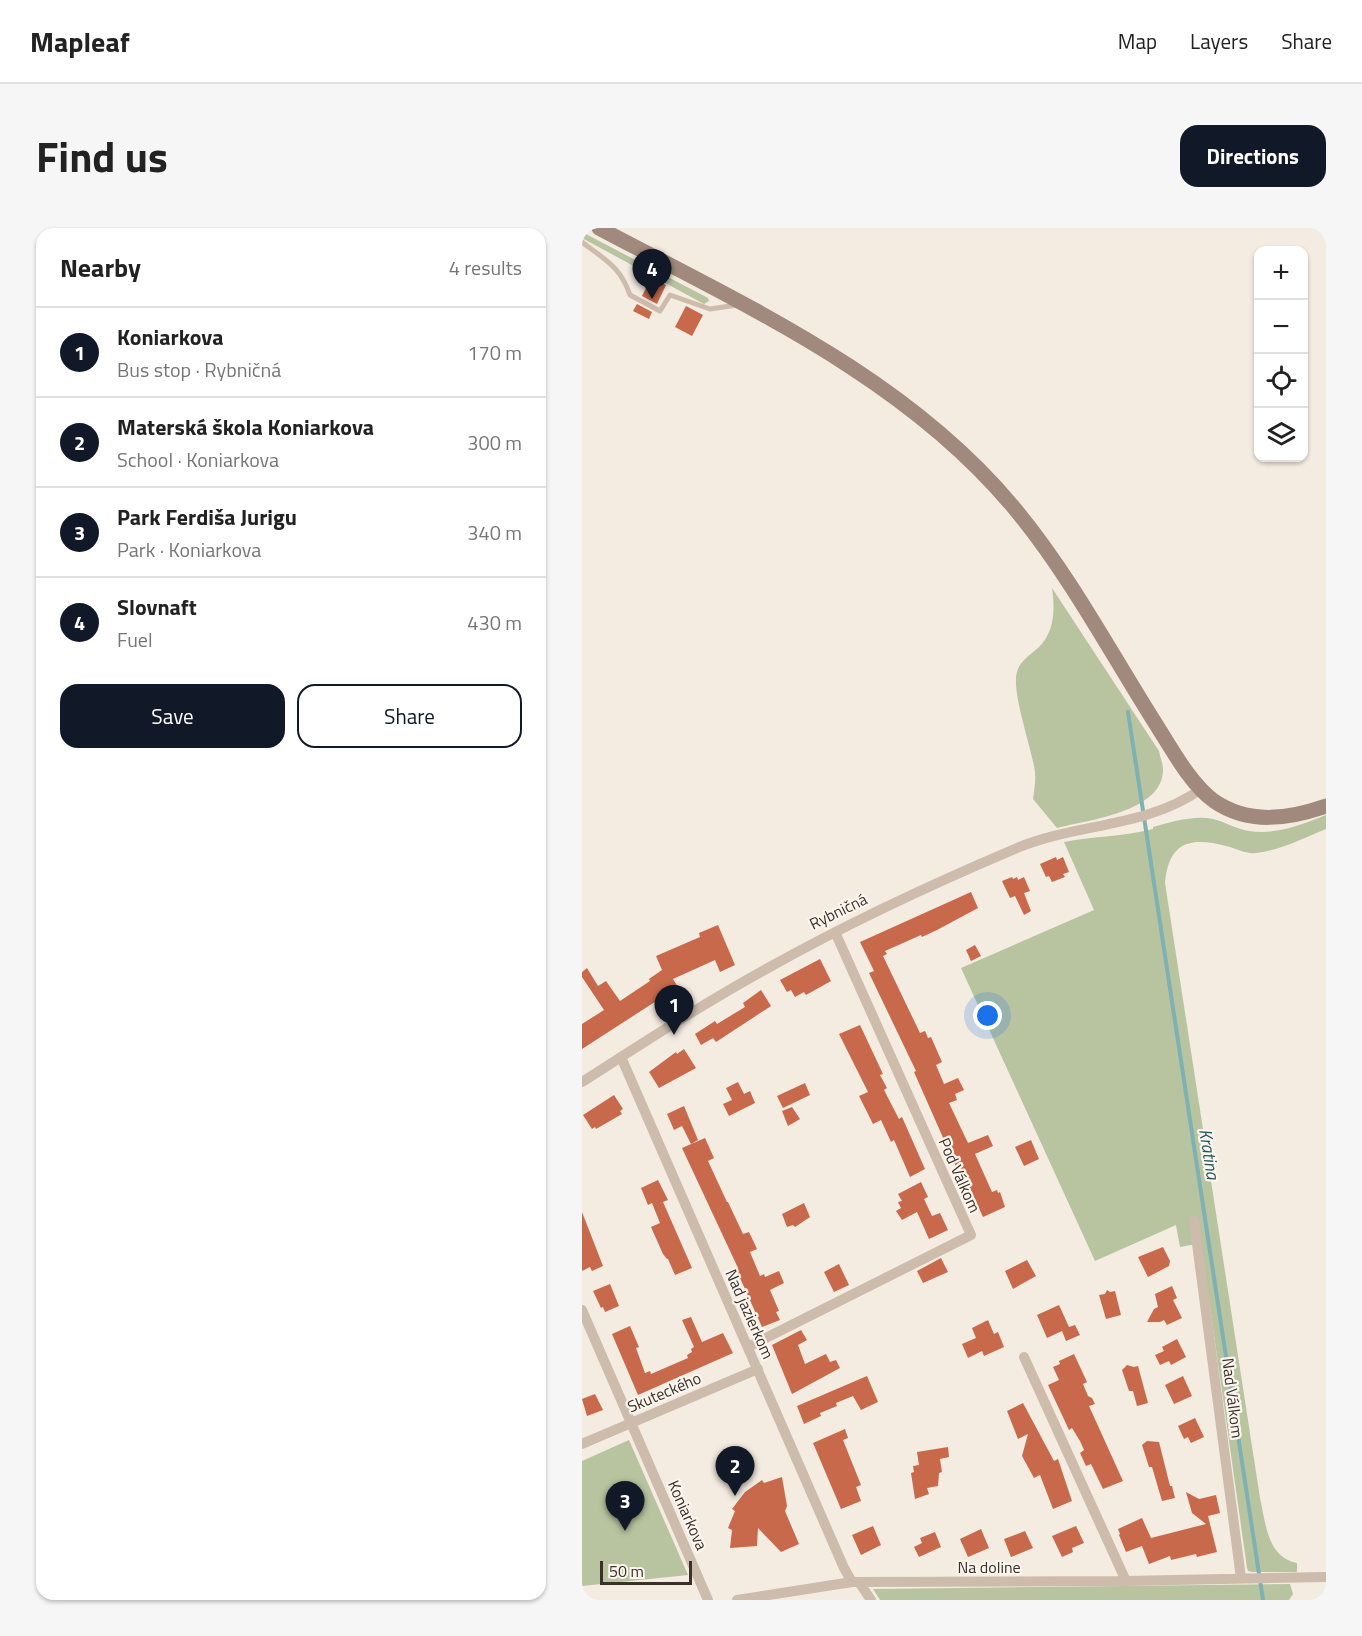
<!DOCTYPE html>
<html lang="en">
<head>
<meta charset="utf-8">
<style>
  :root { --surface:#fff; --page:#f6f6f6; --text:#222; --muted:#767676; --line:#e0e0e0; --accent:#111827 }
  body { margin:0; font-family:"Titillium Web",sans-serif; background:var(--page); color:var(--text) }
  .controls { position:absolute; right:18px; top:18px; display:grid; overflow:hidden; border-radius:12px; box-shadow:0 2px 4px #0004 }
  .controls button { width:54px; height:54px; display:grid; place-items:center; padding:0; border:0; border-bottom:2px solid var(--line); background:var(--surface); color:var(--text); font:30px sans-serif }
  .scale { position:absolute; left:18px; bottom:15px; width:92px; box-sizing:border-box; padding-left:6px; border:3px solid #3b302b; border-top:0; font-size:16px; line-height:21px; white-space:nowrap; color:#3b302b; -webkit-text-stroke:4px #fbf5ee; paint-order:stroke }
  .you { position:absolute; left:406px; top:788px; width:21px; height:21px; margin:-15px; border:4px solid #fff; border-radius:50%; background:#1a73e8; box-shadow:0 0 0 9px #1a73e833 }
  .badge { display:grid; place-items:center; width:39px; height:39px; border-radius:50%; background:var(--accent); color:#fff; font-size:20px; font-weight:700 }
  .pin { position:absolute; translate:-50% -50px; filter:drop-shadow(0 2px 3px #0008) }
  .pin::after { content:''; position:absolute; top:32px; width:21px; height:18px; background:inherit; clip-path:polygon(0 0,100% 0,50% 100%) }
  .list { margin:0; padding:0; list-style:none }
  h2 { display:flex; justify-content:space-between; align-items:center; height:78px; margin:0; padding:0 24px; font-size:26px }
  h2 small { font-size:20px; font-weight:400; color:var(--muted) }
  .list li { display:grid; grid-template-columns:39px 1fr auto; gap:18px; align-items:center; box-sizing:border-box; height:90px; padding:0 24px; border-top:2px solid var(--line) }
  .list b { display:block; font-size:22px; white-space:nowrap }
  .list p { margin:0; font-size:20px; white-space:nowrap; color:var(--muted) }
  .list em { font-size:20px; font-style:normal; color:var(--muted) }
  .actions { display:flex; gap:12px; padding:18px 24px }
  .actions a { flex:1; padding:14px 0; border:2px solid var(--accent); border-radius:18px; text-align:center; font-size:21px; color:var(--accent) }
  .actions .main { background:var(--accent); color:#fff }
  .icon { flex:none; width:33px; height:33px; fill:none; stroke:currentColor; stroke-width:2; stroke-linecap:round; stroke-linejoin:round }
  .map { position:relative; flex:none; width:744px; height:1372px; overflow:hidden; border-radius:18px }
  header { display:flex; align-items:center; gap:36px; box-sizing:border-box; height:84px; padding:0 30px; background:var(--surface); border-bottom:2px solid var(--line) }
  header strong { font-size:28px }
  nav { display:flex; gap:33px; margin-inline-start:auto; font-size:21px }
  .intro { display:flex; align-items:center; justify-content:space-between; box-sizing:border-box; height:144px; padding:0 36px }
  h1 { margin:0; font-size:42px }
  .button { padding:15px 27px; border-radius:18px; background:var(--accent); color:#fff; font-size:21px; font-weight:700 }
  main { display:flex; gap:36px; padding:0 36px }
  aside { flex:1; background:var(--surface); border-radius:18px; box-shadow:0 2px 4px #0004 }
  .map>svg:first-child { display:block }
  .green { fill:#b8c4a0 }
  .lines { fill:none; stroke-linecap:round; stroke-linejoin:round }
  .stream { stroke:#7fb0b2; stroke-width:4 }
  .building { fill:#c8694b }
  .service { stroke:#cdbbac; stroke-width:5 }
  .minor { stroke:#cdbbac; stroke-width:10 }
  .secondary { stroke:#a18a7d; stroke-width:15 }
  .labels { text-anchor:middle; stroke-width:4.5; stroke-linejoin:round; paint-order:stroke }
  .street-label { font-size:16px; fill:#3b302b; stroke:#fbf5ee }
  .water-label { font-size:18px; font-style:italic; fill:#1f5a5e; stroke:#fbf5ee }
</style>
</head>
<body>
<header>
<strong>Mapleaf</strong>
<nav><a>Map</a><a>Layers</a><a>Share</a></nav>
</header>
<div class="intro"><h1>Find us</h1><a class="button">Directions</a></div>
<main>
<aside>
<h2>Nearby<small>4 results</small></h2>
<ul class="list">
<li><span class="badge">1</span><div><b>Koniarkova</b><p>Bus stop · Rybničná</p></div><em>170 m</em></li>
<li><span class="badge">2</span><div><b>Materská škola Koniarkova</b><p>School · Koniarkova</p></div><em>300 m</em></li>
<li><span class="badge">3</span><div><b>Park Ferdiša Jurigu</b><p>Park · Koniarkova</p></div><em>340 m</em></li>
<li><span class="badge">4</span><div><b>Slovnaft</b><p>Fuel</p></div><em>430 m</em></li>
</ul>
<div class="actions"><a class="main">Save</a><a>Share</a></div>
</aside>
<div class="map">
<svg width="744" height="1372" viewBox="0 0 744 1372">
  <rect width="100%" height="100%" fill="#f4ebe1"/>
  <path class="green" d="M0,4L126,70L127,73L122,76L0,10Z
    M470,360L577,523C578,529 581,536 581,541C582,584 506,592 475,600L451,571C452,563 454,553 453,544C450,520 429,464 435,444C438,433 448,427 456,420C473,404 473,381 470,360Z
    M744,587V601C722,610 699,622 674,625C666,626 656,622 648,619C611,609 587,611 583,655L678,1270C684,1296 685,1329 715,1335V1344H670L666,1343L665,1340L619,1015L598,1019L594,997L513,1033L379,740L512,682L482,614C512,608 541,609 571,601V599C590,594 612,587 631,591C643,594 654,601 667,603C694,607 719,597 744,587Z
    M47,1212L106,1347L0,1358V1233Z
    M708,1356L711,1366L707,1372H298L291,1361Z"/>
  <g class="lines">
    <path class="stream" d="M546,484L681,1372"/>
  </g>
  <path class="building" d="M69,50L84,57L75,76L60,68Z
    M55,76L70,84L67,91L51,83Z
    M104,78L121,87L110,108L93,99Z
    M474,629L475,632L481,629L487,644L481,646L483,649L470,654L467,648L464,649L458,636Z
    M430,649L431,651L435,649L436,652L442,649L448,663L442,665L449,683L442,687L433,668L428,670L420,653Z
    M389,664L396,680L355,702L340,709L339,707L303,723L305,726L301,728L338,805L343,803L346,810L349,809L360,834L354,837L362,856L376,850L382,862L373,866L375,872L367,875L386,915L406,907L411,918L393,926L410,964L415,962L416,965L418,964L423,979L401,989L386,956L382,957L332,844L334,843L287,745L292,743L278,714Z
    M136,697L153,737L138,744L133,732L91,751L96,759L0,821V796L22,782L0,749V744L5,740L16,758L24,753L38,773L68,753L67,751L80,742L74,728L118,709L117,705Z
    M393,717L399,728L389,733L384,722Z
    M238,731L249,753L224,767L222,764L213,769L209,762L205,764L198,752Z
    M179,762L189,778L134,814L131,810L119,817L113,806L133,793L135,796L163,779L161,775Z
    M278,797L301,846L298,847L305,860L302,862L317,891L320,889L343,941L328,949L312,912L309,914L299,892L291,896L277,868L286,864L257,806Z
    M102,821L114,840L77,860L67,844L94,824L95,826Z
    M156,854L162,866L168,863L173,875L147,888L141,876L150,872L144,860Z
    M223,855L228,867L201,880L195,868Z
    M32,867L41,881L38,883L40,886L14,901L13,899L10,901L1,887Z
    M102,878L116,912L109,916L100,898L92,902L85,886Z
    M210,879L218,891L206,898L200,883Z
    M123,910L132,930L126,933L145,974H146L161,1006L167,1004L175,1021L168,1024L178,1048L182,1046L183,1049L197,1043L202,1055L188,1062L197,1083L194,1084L198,1092L180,1099L154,1041L156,1040L100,920Z
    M449,912L457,931L442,938L433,919Z
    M76,952L86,972L81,974L110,1040L93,1047L86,1031H85L81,1026L69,999L78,995L70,975L66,977L59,960Z
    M339,954L346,969L342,971L350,988L358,985L366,1002L347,1011L335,984L320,992L314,983L319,980L316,974L320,973L316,966Z
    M222,975L228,989L213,999L211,997L205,999L200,986Z
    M0,984L21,1038L10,1043L8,1039L0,1043Z
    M581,1019L588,1033L587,1038L566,1049L556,1029Z
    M359,1030L366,1044L341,1055L335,1043Z
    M445,1032L454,1048L431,1061L423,1043Z
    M257,1036L267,1057L252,1064L242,1044Z
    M28,1056L37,1078L23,1084L21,1079L19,1080L11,1063Z
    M590,1058L595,1070L591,1072L600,1090L585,1097L582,1092L578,1094H565L572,1081L576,1079L573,1066Z
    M525,1062L528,1064L533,1063L539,1087L524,1091L517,1067L523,1066Z
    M477,1077L487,1099L493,1097L498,1107L484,1113L480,1103L465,1110L455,1087Z
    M109,1089L120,1114L141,1105L151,1125L56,1167L30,1106L48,1098L57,1119L54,1120L63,1145L68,1143L69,1146L106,1130L105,1127L110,1124L109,1121L112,1119L100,1092Z
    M406,1092L412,1106L416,1104L422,1119L402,1128L400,1123L386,1130L380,1116L394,1110L390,1100Z
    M219,1102L225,1112L216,1117L223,1136L244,1126L248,1134L254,1132L258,1140L210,1166L190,1117Z
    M595,1111L604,1129L589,1137L587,1133L578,1137L573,1127L582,1123L580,1119Z
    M492,1126L505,1154L501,1156L506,1168L510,1170L513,1176L507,1178L541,1253L521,1261L509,1236L504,1238L498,1225L502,1222L498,1213L490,1200L487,1202L466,1157L477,1152L471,1139L478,1136L477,1133Z
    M545,1137L552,1139L556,1138L566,1175L555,1178L551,1163H547L540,1142Z
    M285,1148L296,1174L279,1182L271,1168L254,1175L255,1178L238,1185L239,1188L222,1196L215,1178Z
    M601,1148L610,1168L592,1176L583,1157Z
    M13,1166L21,1182L5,1188L0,1171Z
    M441,1175L472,1233L476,1231L490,1273L471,1281L458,1247L452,1250L440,1228L446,1206L436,1211L425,1183Z
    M613,1190L622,1209L609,1215L606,1209L602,1211L596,1198Z
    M263,1201L266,1210L261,1212L279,1257L274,1259L279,1273L259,1281L231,1215Z
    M565,1213L577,1214L588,1258H590L593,1270L580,1273L570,1239H567L560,1217Z
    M366,1219L367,1229L358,1231L360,1244L357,1245L356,1258L345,1260L347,1266L333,1271L329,1245L332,1244L331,1238L337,1237L335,1224Z
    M200,1249L205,1278L203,1283L217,1316L199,1324L176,1300L175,1318L148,1320L150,1302L146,1300L153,1283L150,1281L163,1264L180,1252L182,1255Z
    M604,1264L617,1271L634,1267L638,1285L626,1288L635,1324L615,1329L614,1326L589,1332L588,1328L567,1336L560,1318L544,1324L537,1307L538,1306L536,1301L560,1290L569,1310L624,1296L610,1285Z
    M291,1298L299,1317L279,1327L270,1307Z
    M494,1298L502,1315L490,1320L491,1324L480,1329L470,1308Z
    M399,1301L407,1320L386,1329L378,1311Z
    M443,1303L451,1320L429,1329L422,1311Z
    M353,1304L359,1319L337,1329L332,1319L340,1315L338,1310Z"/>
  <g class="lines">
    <path class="service" d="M0,14C23,32 38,38 48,67L78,83L88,67L128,81L155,77"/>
    <path class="minor" d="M39,829L262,1340L270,1354
      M0,854C61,815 122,775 186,740C266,695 350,656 435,620C494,595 565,600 619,561
      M612,993L659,1350
      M0,1082L126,1372
      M166,1119L389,1007L253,704
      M442,1129L544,1353
      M0,1216L176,1141
      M277,1354L289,1372
      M155,1372L270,1354L544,1353L744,1349"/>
    <path class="secondary" d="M17,0C164,78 325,150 433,281C486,345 526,420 570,490C587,516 607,555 632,573C667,597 706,591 744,578"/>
  </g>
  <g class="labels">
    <g class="street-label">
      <text transform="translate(256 683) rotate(-26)" y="6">Rybničná</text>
      <text transform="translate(378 947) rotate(66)" y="6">Pod Válkom</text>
      <text transform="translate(168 1086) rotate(66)" y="6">Nad jazierkom</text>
      <text transform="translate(82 1164) rotate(-23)" y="6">Skuteckého</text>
      <text transform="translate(651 1170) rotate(83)" y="6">Nad Válkom</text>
      <text transform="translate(106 1287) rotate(66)" y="6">Koniarkova</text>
      <text x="407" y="1345">Na doline</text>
    </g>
    <g class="water-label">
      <text transform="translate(627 926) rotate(81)" y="6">Kratina</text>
    </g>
  </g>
</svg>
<div class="controls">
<button>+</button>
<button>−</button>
<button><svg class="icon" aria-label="locate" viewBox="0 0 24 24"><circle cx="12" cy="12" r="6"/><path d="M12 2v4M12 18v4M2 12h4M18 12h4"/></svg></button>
<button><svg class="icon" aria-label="layers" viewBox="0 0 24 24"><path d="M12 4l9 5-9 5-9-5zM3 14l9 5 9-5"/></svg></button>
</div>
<div class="scale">50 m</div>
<div class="you"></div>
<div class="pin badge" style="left:92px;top:807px">1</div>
<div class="pin badge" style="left:153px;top:1268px">2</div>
<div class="pin badge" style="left:43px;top:1303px">3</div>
<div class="pin badge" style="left:70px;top:71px">4</div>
</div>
</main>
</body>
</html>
